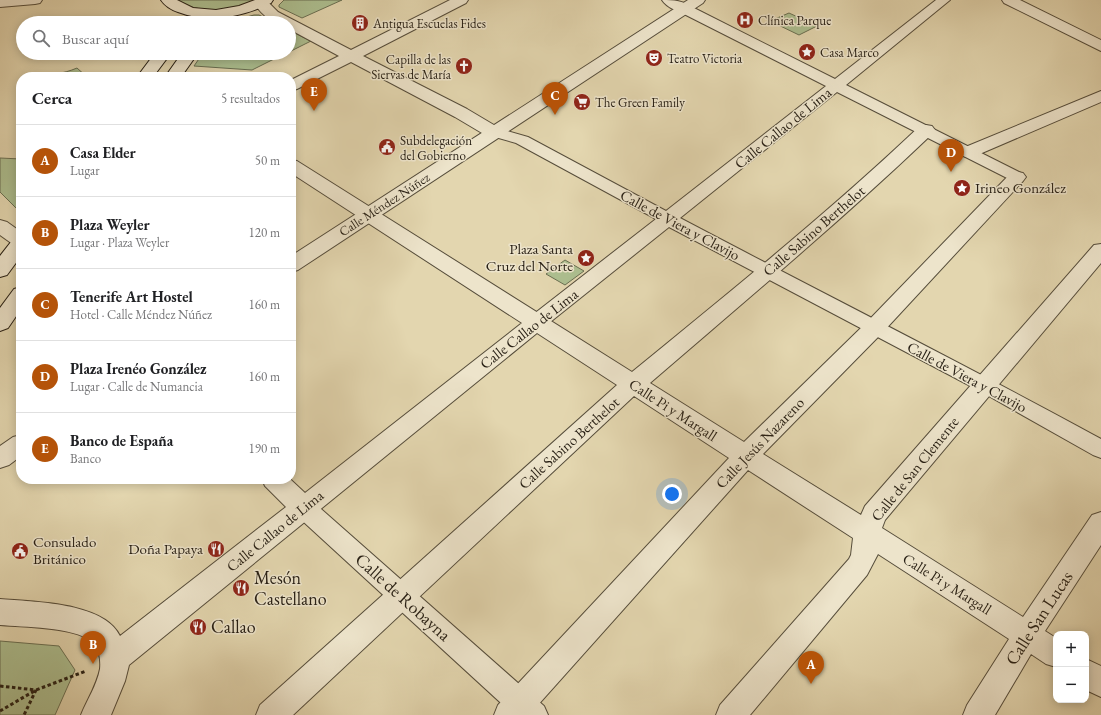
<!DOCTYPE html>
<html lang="es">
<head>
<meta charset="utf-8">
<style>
  :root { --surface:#fff; --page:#f2f2f2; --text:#202124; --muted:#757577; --line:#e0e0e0; --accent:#b45309 }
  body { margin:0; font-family:"EB Garamond",serif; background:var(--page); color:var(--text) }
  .controls { position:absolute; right:12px; bottom:12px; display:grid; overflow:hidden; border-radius:8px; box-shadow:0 2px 10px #0003 }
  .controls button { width:36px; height:36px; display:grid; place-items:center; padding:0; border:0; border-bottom:1px solid var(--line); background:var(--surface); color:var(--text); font:20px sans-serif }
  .you { position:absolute; left:672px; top:494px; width:14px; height:14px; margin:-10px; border:3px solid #fff; border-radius:50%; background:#1a73e8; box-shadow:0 0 0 6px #1a73e833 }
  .badge { display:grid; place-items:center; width:26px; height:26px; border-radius:50%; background:var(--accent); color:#fff; font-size:13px; font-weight:700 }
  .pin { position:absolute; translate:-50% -33px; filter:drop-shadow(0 1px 2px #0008) }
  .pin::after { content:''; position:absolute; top:21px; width:14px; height:12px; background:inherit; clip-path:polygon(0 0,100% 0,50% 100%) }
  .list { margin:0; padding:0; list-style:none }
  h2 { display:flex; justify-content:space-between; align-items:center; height:52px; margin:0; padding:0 16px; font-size:17px }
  h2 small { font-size:13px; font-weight:400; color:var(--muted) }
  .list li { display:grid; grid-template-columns:26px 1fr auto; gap:12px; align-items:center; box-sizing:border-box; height:72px; padding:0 16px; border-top:1px solid var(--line) }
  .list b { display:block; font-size:15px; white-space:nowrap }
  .list p { margin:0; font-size:13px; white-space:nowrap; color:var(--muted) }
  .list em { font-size:13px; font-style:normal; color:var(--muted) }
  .icon { flex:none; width:22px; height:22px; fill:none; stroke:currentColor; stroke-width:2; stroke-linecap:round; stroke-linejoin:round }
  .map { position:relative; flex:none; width:1101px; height:715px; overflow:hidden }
  .search { position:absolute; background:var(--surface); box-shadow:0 2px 10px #0003; left:16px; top:16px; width:280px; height:44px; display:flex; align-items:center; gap:10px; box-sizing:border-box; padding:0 14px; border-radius:22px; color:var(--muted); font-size:15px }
  .panel { position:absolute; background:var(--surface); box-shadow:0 2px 10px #0003; left:16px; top:72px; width:280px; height:412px; border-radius:16px }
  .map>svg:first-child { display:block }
  .green { fill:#adbf90; stroke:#6a6f52 }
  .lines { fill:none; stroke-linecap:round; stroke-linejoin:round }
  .pedestrian-casing { stroke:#564d3b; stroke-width:2 }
  .minor-casing { stroke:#564d3b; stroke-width:2 }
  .tertiary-casing { stroke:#564d3b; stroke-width:2 }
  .secondary-casing { stroke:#271f14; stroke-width:2 }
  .path { stroke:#271f14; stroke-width:3; stroke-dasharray:3.5 2.5; stroke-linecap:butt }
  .pedestrian { fill:#ede4cb; fill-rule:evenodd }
  .minor { fill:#ede4cb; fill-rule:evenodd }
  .tertiary { fill:#ede4cb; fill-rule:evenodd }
  .secondary { fill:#ede4cb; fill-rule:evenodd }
  .labels { text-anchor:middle; stroke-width:3; stroke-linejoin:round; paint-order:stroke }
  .far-poi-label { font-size:13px; fill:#271f14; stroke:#ede4cb; text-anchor:start }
  .far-street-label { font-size:13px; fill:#271f14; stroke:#ede4cb }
  .street-label { font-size:15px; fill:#271f14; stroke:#ede4cb }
  .poi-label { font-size:15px; fill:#271f14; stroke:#ede4cb; text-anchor:start }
  .near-poi-label { font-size:18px; fill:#271f14; stroke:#ede4cb; text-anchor:start }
  .near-street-label { font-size:18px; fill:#271f14; stroke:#ede4cb }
</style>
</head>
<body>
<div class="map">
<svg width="1101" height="715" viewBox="0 0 1101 715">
  <rect width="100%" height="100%" fill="#e3d6af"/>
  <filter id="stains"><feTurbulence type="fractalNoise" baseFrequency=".005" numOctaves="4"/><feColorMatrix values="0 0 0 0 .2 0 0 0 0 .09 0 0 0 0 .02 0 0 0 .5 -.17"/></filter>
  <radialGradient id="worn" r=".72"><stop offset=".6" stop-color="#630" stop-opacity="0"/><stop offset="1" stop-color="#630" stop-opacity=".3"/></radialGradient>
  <path class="green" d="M176,0H258C233,11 199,15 176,0Z
    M284,0H342L302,18L279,7V5Z
    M789,13L817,26L799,35L770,21Z
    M254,15H259L275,23H224Z
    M289,30L311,41L289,52Z
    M203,53H286L252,70L194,66Z
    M77,68L87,77H34L36,74C51,75 63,74 77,68Z
    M0,158L21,159V207L16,208L0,192Z
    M565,260L584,271L565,285L546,274Z
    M0,641L59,646L75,670L55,715H0Z"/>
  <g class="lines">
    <g class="pedestrian-casing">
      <path id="pedestrian" d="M936,0H950L846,85L1023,174L1025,177L1023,180L1017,182L1011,180L837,92L680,218C820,292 962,363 1101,439V458L1093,455L978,390L669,227L544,327L537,329L530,327L527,322L530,317L656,219L516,143L488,135L485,132L488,129L493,127L528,137L666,211L826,86L680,12L678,9L680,6H690L835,79Z
        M304,498L312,501L544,706L548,715H514L296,515L293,508L296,501Z"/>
    </g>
    <g class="minor-casing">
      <path id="minor" d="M0,0H42L40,3L35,4L0,7Z
        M256,0H266L278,12L351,50L450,0H468L466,3L363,56L467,109L499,128L502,132L499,136L493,137L487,136L455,117L351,62L297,89L291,91V80L339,56L289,29V23C272,23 263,17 254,3Z
        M662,0C673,0 685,0 692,9L690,12C681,14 667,8 662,0Z
        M1002,0H1020L1101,40V51L1004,3Z
        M1101,91V102L975,156L969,157L963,156L960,152L963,148Z
        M926,125L932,126L935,130L932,134C841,221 745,301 650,383L744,442L866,323L1011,173L1017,172L1023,173L1026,177L1023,181L882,333L763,454L861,515L865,506L1094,245L1101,244V263L885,520L882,528L1023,617L1092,515L1101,512V545L1045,631L1056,638V667L1046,664L1031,654L995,715H963L967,705L1009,639L878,554L867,575L750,715H716L720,705L849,559L851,555L853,538L748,470L529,715H494L498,705L729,458L634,396L293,715H256L260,705L617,385L537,333L129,665L125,681L111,715H81C87,700 97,685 100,669C101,659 99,647 91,641C74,627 22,627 0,625V599C33,602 104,602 120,636L286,507L265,486L262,479H290L305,493L522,323L291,173V160L297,161L632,372C730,292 828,213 920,126Z
        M0,220L7,222L21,232V247L14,245L0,235Z
        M1086,659L1101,666V697L1086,690Z"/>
    </g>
    <g class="tertiary-casing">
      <path id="tertiary" d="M688,0H705L703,3L298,270L291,272V256Z
        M21,435V456L9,465L0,468V446L13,437Z"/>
    </g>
    <g class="secondary-casing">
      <path id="secondary" d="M161,0H177L193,8L216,10L239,6L255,0H273L271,3C242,17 209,24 178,12C172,10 165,6 161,0Z
        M155,53H171L153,77H137Z
        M182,53H198L181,77H165Z
        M21,236V256L7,275L0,277V256L14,238Z
        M21,287V309L8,328L0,331V308L14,289Z"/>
    </g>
    <path class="path" d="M0,686L36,690L24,715
      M0,711L36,690L86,671"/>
    <use href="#pedestrian" class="pedestrian"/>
    <use href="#minor" class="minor"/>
    <use href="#tertiary" class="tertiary"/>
    <use href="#secondary" class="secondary"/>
  </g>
  <defs>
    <g id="hospital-disc" transform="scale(0.9)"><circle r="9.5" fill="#8f2418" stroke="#ede4cb"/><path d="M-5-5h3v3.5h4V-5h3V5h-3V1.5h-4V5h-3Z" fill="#fff"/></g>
    <g id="building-disc" transform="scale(0.9)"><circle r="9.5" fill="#8f2418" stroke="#ede4cb"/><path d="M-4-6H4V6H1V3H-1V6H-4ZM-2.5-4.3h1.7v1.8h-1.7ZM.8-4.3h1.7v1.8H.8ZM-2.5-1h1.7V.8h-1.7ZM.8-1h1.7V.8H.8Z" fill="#fff"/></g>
    <g id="sight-disc" transform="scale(0.9)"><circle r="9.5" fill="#8f2418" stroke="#ede4cb"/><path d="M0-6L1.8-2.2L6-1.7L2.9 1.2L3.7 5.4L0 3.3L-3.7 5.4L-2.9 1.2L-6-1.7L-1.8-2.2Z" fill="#fff"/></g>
    <g id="theatre-disc" transform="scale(0.9)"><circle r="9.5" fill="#8f2418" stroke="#ede4cb"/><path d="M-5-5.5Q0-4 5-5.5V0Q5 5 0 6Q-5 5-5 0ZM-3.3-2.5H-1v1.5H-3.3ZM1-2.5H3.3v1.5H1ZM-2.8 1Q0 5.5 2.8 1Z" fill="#fff"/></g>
    <g id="church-disc" transform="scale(0.9)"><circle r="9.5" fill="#8f2418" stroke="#ede4cb"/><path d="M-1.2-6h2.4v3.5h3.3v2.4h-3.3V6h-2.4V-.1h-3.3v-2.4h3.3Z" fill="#fff"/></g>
    <g id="supermarket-disc" transform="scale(0.9)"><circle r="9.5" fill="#8f2418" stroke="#ede4cb"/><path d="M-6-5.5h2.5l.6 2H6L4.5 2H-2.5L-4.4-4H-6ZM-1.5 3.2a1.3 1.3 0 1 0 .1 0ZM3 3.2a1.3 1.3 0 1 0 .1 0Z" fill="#fff"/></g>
    <g id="civic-disc" transform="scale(0.9)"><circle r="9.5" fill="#8f2418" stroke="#ede4cb"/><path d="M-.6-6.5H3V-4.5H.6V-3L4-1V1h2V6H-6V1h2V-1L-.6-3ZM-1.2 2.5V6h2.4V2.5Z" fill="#fff"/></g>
    <g id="restaurant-disc" transform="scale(0.9)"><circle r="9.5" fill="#8f2418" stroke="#ede4cb"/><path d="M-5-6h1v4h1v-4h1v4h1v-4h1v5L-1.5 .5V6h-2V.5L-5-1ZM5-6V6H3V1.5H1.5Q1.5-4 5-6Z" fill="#fff"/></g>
  </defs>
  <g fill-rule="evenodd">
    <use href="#hospital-disc" x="745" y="20"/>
    <use href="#building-disc" x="360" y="23"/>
    <use href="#sight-disc" x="807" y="52"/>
    <use href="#theatre-disc" x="654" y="58"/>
    <use href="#church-disc" x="464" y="66"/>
    <use href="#supermarket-disc" x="582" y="102"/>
    <use href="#civic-disc" x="387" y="147"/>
    <use href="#sight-disc" x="962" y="188"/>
    <use href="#sight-disc" x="586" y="258"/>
    <use href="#restaurant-disc" x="216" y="549"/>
    <use href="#civic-disc" x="20" y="551"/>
    <use href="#restaurant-disc" x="241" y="588"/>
    <use href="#restaurant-disc" x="198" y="627"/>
  </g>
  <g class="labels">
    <g class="far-poi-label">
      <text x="758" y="25">Clínica Parque</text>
      <text x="373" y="28">Antigua Escuelas Fides</text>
      <text x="820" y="57">Casa Marco</text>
      <text x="667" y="63">Teatro Victoria</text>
      <text x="451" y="64" text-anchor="end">Capilla de las<tspan x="451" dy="15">Siervas de María</tspan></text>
      <text x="595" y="107">The Green Family</text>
      <text x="400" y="145">Subdelegación<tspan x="400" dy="15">del Gobierno</tspan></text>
    </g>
    <g class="far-street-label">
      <text transform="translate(384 204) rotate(-33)" y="5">Calle Méndez Núñez</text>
    </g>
    <g class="street-label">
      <text transform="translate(783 128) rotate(-39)" y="5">Calle Callao de Lima</text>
      <text transform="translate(680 225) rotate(28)" y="5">Calle de Viera y Clavijo</text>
      <text transform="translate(814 231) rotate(-41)" y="5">Calle Sabino Berthelot</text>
      <text transform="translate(529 329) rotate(-38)" y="5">Calle Callao de Lima</text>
      <text transform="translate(967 377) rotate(28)" y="5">Calle de Viera y Clavijo</text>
      <text transform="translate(673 410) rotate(33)" y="5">Calle Pi y Margall</text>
      <text transform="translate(569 443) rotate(-42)" y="5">Calle Sabino Berthelot</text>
      <text transform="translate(760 443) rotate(-46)" y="5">Calle Jesús Nazareno</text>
      <text transform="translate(915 469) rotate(-51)" y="5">Calle de San Clemente</text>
      <text transform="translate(275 531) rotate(-39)" y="5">Calle Callao de Lima</text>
      <text transform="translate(947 584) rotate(32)" y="5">Calle Pi y Margall</text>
    </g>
    <g class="poi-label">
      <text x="975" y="193">Irineo González</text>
      <text x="573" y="254" text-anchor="end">Plaza Santa<tspan x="573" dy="17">Cruz del Norte</tspan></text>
      <text x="33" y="547">Consulado<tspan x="33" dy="17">Británico</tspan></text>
      <text x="203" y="554" text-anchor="end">Doña Papaya</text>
    </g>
    <g class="near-poi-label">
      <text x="254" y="584">Mesón<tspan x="254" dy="21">Castellano</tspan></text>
      <text x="211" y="633">Callao</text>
    </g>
    <g class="near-street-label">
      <text transform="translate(403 597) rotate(42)" y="6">Calle de Robayna</text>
      <text transform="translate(1039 618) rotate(-57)" y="6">Calle San Lucas</text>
    </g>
  </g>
  <rect width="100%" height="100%" filter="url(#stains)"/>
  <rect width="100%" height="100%" fill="url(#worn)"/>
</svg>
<div class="controls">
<button>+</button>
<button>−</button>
</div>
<div class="you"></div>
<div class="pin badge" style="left:811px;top:684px">A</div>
<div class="pin badge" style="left:93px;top:664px">B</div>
<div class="pin badge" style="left:555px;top:115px">C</div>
<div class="pin badge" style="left:951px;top:172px">D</div>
<div class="pin badge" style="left:314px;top:111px">E</div>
<div class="search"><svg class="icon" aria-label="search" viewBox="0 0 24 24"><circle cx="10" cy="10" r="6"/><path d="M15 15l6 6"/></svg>Buscar aquí</div>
<section class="panel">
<h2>Cerca<small>5 resultados</small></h2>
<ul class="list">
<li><span class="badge">A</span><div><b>Casa Elder</b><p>Lugar</p></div><em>50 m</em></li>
<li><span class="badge">B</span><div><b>Plaza Weyler</b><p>Lugar · Plaza Weyler</p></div><em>120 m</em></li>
<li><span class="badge">C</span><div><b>Tenerife Art Hostel</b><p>Hotel · Calle Méndez Núñez</p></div><em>160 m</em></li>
<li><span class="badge">D</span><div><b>Plaza Irenéo González</b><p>Lugar · Calle de Numancia</p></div><em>160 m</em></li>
<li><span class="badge">E</span><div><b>Banco de España</b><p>Banco</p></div><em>190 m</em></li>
</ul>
</section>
</div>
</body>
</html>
